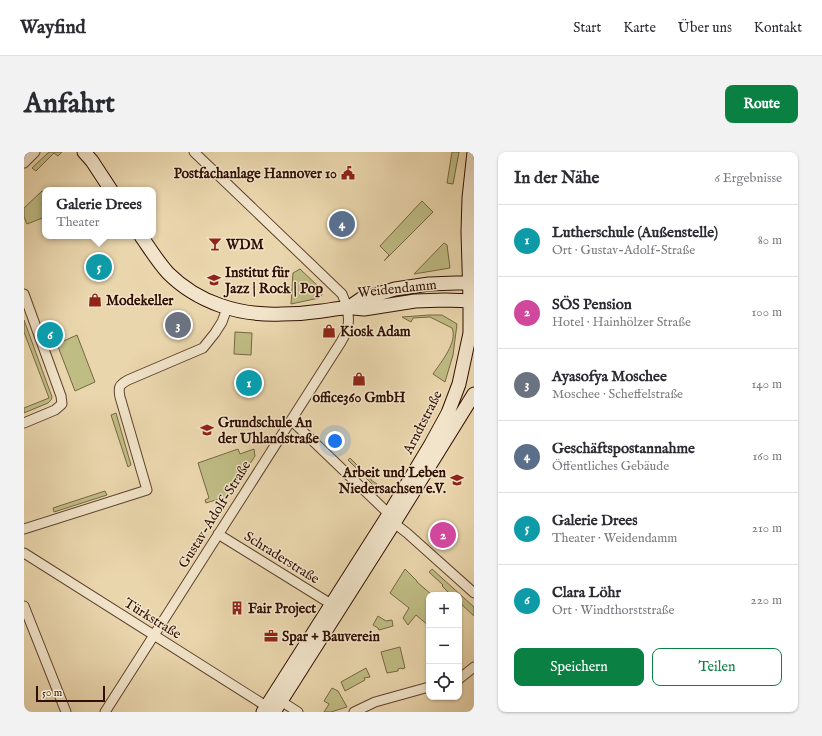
<!DOCTYPE html>
<html lang="de">
<head>
<meta charset="utf-8">
<style>
  :root { --surface:#fff; --page:#f2f2f3; --text:#2b2b33; --muted:#7c7c81; --line:#e1e1e2; --accent:#0b8043 }
  body { margin:0; font-family:"IM FELL English",serif; background:var(--page); color:var(--text) }
  .controls { position:absolute; right:12px; bottom:12px; display:grid; overflow:hidden; border-radius:8px; box-shadow:0 1px 3px #0004 }
  .controls button { width:36px; height:36px; display:grid; place-items:center; padding:0; border:0; border-bottom:1px solid var(--line); background:var(--surface); color:var(--text); font:20px sans-serif }
  .scale { position:absolute; left:12px; bottom:10px; width:69px; box-sizing:border-box; padding-left:4px; border:2px solid #311003; border-top:0; font-size:11px; line-height:14px; white-space:nowrap; color:#311003; -webkit-text-stroke:3px #f1e4ca; paint-order:stroke }
  .you { position:absolute; left:311px; top:289px; width:14px; height:14px; margin:-10px; border:3px solid #fff; border-radius:50%; background:#1a73e8; box-shadow:0 0 0 6px #1a73e833 }
  .badge { display:grid; place-items:center; width:26px; height:26px; border-radius:50%; background:var(--accent); color:#fff; font-size:13px; font-weight:700 }
  .pin { position:absolute; translate:-50% -50%; border:2px solid #fff; box-shadow:0 1px 4px #0006 }
  .popup { position:absolute; left:18px; top:35px; width:114px; height:52px; box-sizing:border-box; display:grid; place-content:center; border-radius:8px; background:var(--surface); filter:drop-shadow(0 1px 3px #0005); font-size:13px; white-space:nowrap; color:var(--muted) }
  .popup b { font-size:15px; color:var(--text) }
  .popup::after { content:''; position:absolute; left:50%; top:100%; margin-left:-8px; border:8px solid transparent; border-top-color:var(--surface) }
  .list { margin:0; padding:0; list-style:none }
  h2 { display:flex; justify-content:space-between; align-items:center; height:52px; margin:0; padding:0 16px; font-size:17px }
  h2 small { font-size:13px; font-weight:400; color:var(--muted) }
  .list li { display:grid; grid-template-columns:26px 1fr auto; gap:12px; align-items:center; box-sizing:border-box; height:72px; padding:0 16px; border-top:1px solid var(--line) }
  .list b { display:block; font-size:15px; white-space:nowrap }
  .list p { margin:0; font-size:13px; white-space:nowrap; color:var(--muted) }
  .list em { font-size:13px; font-style:normal; color:var(--muted) }
  .actions { display:flex; gap:8px; padding:12px 16px }
  .actions a { flex:1; padding:9px 0; border:1px solid var(--accent); border-radius:8px; text-align:center; font-size:14px; color:var(--accent) }
  .actions .main { background:var(--accent); color:#fff }
  .icon { flex:none; width:22px; height:22px; fill:none; stroke:currentColor; stroke-width:2; stroke-linecap:round; stroke-linejoin:round }
  .map { position:relative; flex:none; width:450px; height:560px; overflow:hidden; border-radius:8px }
  header { display:flex; align-items:center; gap:24px; box-sizing:border-box; height:56px; padding:0 20px; background:var(--surface); border-bottom:1px solid var(--line) }
  header strong { font-size:19px }
  nav { display:flex; gap:22px; margin-inline-start:auto; font-size:14px }
  .intro { display:flex; align-items:center; justify-content:space-between; box-sizing:border-box; height:96px; padding:0 24px }
  h1 { margin:0; font-size:28px }
  .button { padding:10px 18px; border-radius:8px; background:var(--accent); color:#fff; font-size:14px; font-weight:700 }
  main { display:flex; gap:24px; padding:0 24px }
  aside { flex:1; background:var(--surface); border-radius:8px; box-shadow:0 1px 3px #0004 }
  .map>svg:first-child { display:block }
  .green { fill:#bfbc84; stroke:#786644 }
  .lines { fill:none; stroke-linecap:round; stroke-linejoin:round }
  .street-casing { stroke:#5f422e; stroke-width:11 }
  .secondary-casing { stroke:#311003; stroke-width:15 }
  .street { stroke:#f1e4ca; stroke-width:9 }
  .secondary { stroke:#f1e4ca; stroke-width:13 }
  .labels { text-anchor:middle; stroke-width:3; stroke-linejoin:round; paint-order:stroke }
  .poi-label { font-size:14px; font-weight:bold; fill:#311003; stroke:#f1e4ca; text-anchor:start }
  .street-label { font-size:14px; fill:#311003; stroke:#f1e4ca }
</style>
</head>
<body>
<header>
<strong>Wayfind</strong>
<nav><a>Start</a><a>Karte</a><a>Über uns</a><a>Kontakt</a></nav>
</header>
<div class="intro"><h1>Anfahrt</h1><a class="button">Route</a></div>
<main>
<div class="map">
<svg width="450" height="560" viewBox="0 0 450 560">
  <rect width="100%" height="100%" fill="#ead6ad"/>
  <filter id="stains"><feTurbulence type="fractalNoise" baseFrequency=".005" numOctaves="4"/><feColorMatrix values="0 0 0 0 .2 0 0 0 0 .09 0 0 0 0 .02 0 0 0 .5 -.17"/></filter>
  <radialGradient id="worn" r=".72"><stop offset=".6" stop-color="#630" stop-opacity="0"/><stop offset="1" stop-color="#630" stop-opacity=".3"/></radialGradient>
  <path class="green" d="M25,0H38L34,4L30,1L12,19L8,16Z
    M428,0H435L429,32L423,31Z
    M18,39L21,41V50L18,52L21,59V65L3,72L0,65V56Z
    M398,49L409,60L360,109L365,103L356,94Z
    M420,91L423,93L426,116L390,122Z
    M276,117L297,137C299,141 298,144 295,146L267,152L269,121Z
    M405,163H418L433,172L429,203L421,230L409,222C417,210 434,190 428,176L406,165L389,166L387,170L378,165Z
    M0,168L28,245L27,248L24,251L0,261V256L25,246L0,180Z
    M211,180L228,181L227,203L210,202Z
    M53,183L71,230L51,239L33,192Z
    M92,261L107,313L104,315L87,263Z
    M214,297L216,302L230,297L231,304L205,344L182,351L181,348L185,346L174,311Z
    M326,306L347,327V328L353,332L351,335L324,308Z
    M81,339L83,343L30,360L29,356Z
    M381,417L393,429V430L408,443H405V474L392,463L384,473L379,466L385,456L366,441Z
    M408,417L450,455V464L435,450V443H427L418,434L419,433L405,420Z
    M354,464L362,469L368,468L369,474L355,478L354,476L349,473Z
    M376,495L381,516L378,517L377,516L374,517V519L363,521L357,500Z
    M342,516L346,525L340,526L341,528L321,539L317,530Z
    M308,536L314,539L323,555L307,560H300L305,552L300,549Z"/>
  <g class="lines">
    <g class="street-casing">
      <path id="street" d="M0,11L11,0
        M0,142L37,244L38,252L31,258L0,271
        M267,268L365,362
        M370,371L383,381L450,441
        M0,377L123,338L96,245C94,235 95,233 104,228L179,196L191,181L198,170L203,156
        M194,382L307,452
        M0,401L242,554
        M0,454L42,560
        M435,527L450,515
        M257,549L274,560
        M81,560C160,437 238,313 317,190C319,186 322,182 323,178C327,165 323,153 318,142L170,0
        M330,560L351,550L405,535"/>
    </g>
    <g class="secondary-casing">
      <path id="secondary" d="M60,0L68,9L87,38
        M117,84C126,97 134,110 144,121C174,151 216,164 258,162C271,162 285,161 298,159C306,158 314,156 322,156C328,155 334,157 340,157L391,149L421,148L450,149
        M324,156L337,147L371,137L405,132L432,131H450
        M239,560L365,362L407,292L424,261L435,232L446,181V148L444,80L445,46L450,0
        M250,560L370,371L450,242"/>
    </g>
    <use href="#street" class="street"/>
    <use href="#secondary" class="secondary"/>
  </g>
  <defs>
    <g id="civic-bare" transform="scale(1.08)"><path d="M-.6-6.5H3V-4.5H.6V-3L4-1V1h2V6H-6V1h2V-1L-.6-3ZM-1.2 2.5V6h2.4V2.5Z" fill="#8f2418" stroke="#f1e4ca" stroke-width="2.5" paint-order="stroke"/></g>
    <g id="bar-bare" transform="scale(1.08)"><path d="M-6-5H6L.8 .8V4.5H3.5V6h-7V4.5H-.8V.8Z" fill="#8f2418" stroke="#f1e4ca" stroke-width="2.5" paint-order="stroke"/></g>
    <g id="university-bare" transform="scale(1.08)"><path d="M0-5L7-2L0 1L-7-2ZM-4 1L0 2.5L4 1V4Q0 6-4 4Z" fill="#8f2418" stroke="#f1e4ca" stroke-width="2.5" paint-order="stroke"/></g>
    <g id="shop-bare" transform="scale(1.08)"><path d="M-5-2.5h2.3a2.7 3.5 0 0 1 5.4 0H5L5.5 6h-11ZM-1.5-2.5h3a1.5 2.3 0 0 0-3 0Z" fill="#8f2418" stroke="#f1e4ca" stroke-width="2.5" paint-order="stroke"/></g>
    <g id="school-bare" transform="scale(1.08)"><path d="M0-5L7-2L0 1L-7-2ZM-4 1L0 2.5L4 1V4Q0 6-4 4Z" fill="#8f2418" stroke="#f1e4ca" stroke-width="2.5" paint-order="stroke"/></g>
    <g id="building-bare" transform="scale(1.08)"><path d="M-4-6H4V6H1V3H-1V6H-4ZM-2.5-4.3h1.7v1.8h-1.7ZM.8-4.3h1.7v1.8H.8ZM-2.5-1h1.7V.8h-1.7ZM.8-1h1.7V.8H.8Z" fill="#8f2418" stroke="#f1e4ca" stroke-width="2.5" paint-order="stroke"/></g>
    <g id="office-bare" transform="scale(1.08)"><path d="M-6-3h4V-5.5h4V-3h4V5H-6ZM-1-4.5V-3h2v-1.5ZM-6 0V1H6V0Z" fill="#8f2418" stroke="#f1e4ca" stroke-width="2.5" paint-order="stroke"/></g>
  </defs>
  <g fill-rule="evenodd">
    <use href="#civic-bare" x="324" y="21"/>
    <use href="#bar-bare" x="191" y="92"/>
    <use href="#university-bare" x="190" y="128"/>
    <use href="#shop-bare" x="71" y="148"/>
    <use href="#shop-bare" x="305" y="179"/>
    <use href="#shop-bare" x="335" y="227"/>
    <use href="#school-bare" x="183" y="278"/>
    <use href="#university-bare" x="433" y="328"/>
    <use href="#building-bare" x="213" y="456"/>
    <use href="#office-bare" x="247" y="484"/>
  </g>
  <g class="labels">
    <g class="poi-label">
      <text x="313" y="26" text-anchor="end">Postfachanlage Hannover 10</text>
      <text x="202" y="97">WDM</text>
      <text x="201" y="125">Institut für<tspan x="201" dy="16">Jazz | Rock | Pop</tspan></text>
      <text x="82" y="153">Modekeller</text>
      <text x="316" y="184">Kiosk Adam</text>
      <text x="335" y="250" text-anchor="middle">office360 GmbH</text>
      <text x="194" y="275">Grundschule An<tspan x="194" dy="16">der Uhlandstraße</tspan></text>
      <text x="422" y="325" text-anchor="end">Arbeit und Leben<tspan x="422" dy="16">Niedersachsen e.V.</tspan></text>
      <text x="224" y="461">Fair Project</text>
      <text x="258" y="489">Spar + Bauverein</text>
    </g>
    <g class="street-label">
      <text transform="translate(373 136) rotate(-6)" y="5">Weidendamm</text>
      <text transform="translate(398 270) rotate(-63)" y="5">Arndtstraße</text>
      <text transform="translate(190 362) rotate(-58)" y="5">Gustav-Adolf-Straße</text>
      <text transform="translate(258 405) rotate(32)" y="5">Schraderstraße</text>
      <text transform="translate(129 466) rotate(32)" y="5">Türkstraße</text>
    </g>
  </g>
  <rect width="100%" height="100%" filter="url(#stains)"/>
  <rect width="100%" height="100%" fill="url(#worn)"/>
</svg>
<div class="controls">
<button>+</button>
<button>−</button>
<button><svg class="icon" aria-label="locate" viewBox="0 0 24 24"><circle cx="12" cy="12" r="6"/><path d="M12 2v4M12 18v4M2 12h4M18 12h4"/></svg></button>
</div>
<div class="scale">50 m</div>
<div class="you"></div>
<div class="pin badge" style="left:225px;top:231px;background:#0f9aa8">1</div>
<div class="pin badge" style="left:419px;top:383px;background:#d1479c">2</div>
<div class="pin badge" style="left:154px;top:173px;background:#6b7280">3</div>
<div class="pin badge" style="left:318px;top:72px;background:#5c6f8a">4</div>
<div class="pin badge" style="left:75px;top:115px;background:#0f9aa8">5</div>
<div class="popup"><b>Galerie Drees</b>Theater</div>
<div class="pin badge" style="left:26px;top:183px;background:#0f9aa8">6</div>
</div>
<aside>
<h2>In der Nähe<small>6 Ergebnisse</small></h2>
<ul class="list">
<li><span class="badge" style="background:#0f9aa8">1</span><div><b>Lutherschule (Außenstelle)</b><p>Ort · Gustav-Adolf-Straße</p></div><em>80 m</em></li>
<li><span class="badge" style="background:#d1479c">2</span><div><b>SÖS Pension</b><p>Hotel · Hainhölzer Straße</p></div><em>100 m</em></li>
<li><span class="badge" style="background:#6b7280">3</span><div><b>Ayasofya Moschee</b><p>Moschee · Scheffelstraße</p></div><em>140 m</em></li>
<li><span class="badge" style="background:#5c6f8a">4</span><div><b>Geschäftspostannahme</b><p>Öffentliches Gebäude</p></div><em>160 m</em></li>
<li><span class="badge" style="background:#0f9aa8">5</span><div><b>Galerie Drees</b><p>Theater · Weidendamm</p></div><em>210 m</em></li>
<li><span class="badge" style="background:#0f9aa8">6</span><div><b>Clara Löhr</b><p>Ort · Windthorststraße</p></div><em>220 m</em></li>
</ul>
<div class="actions"><a class="main">Speichern</a><a>Teilen</a></div>
</aside>
</main>
</body>
</html>
